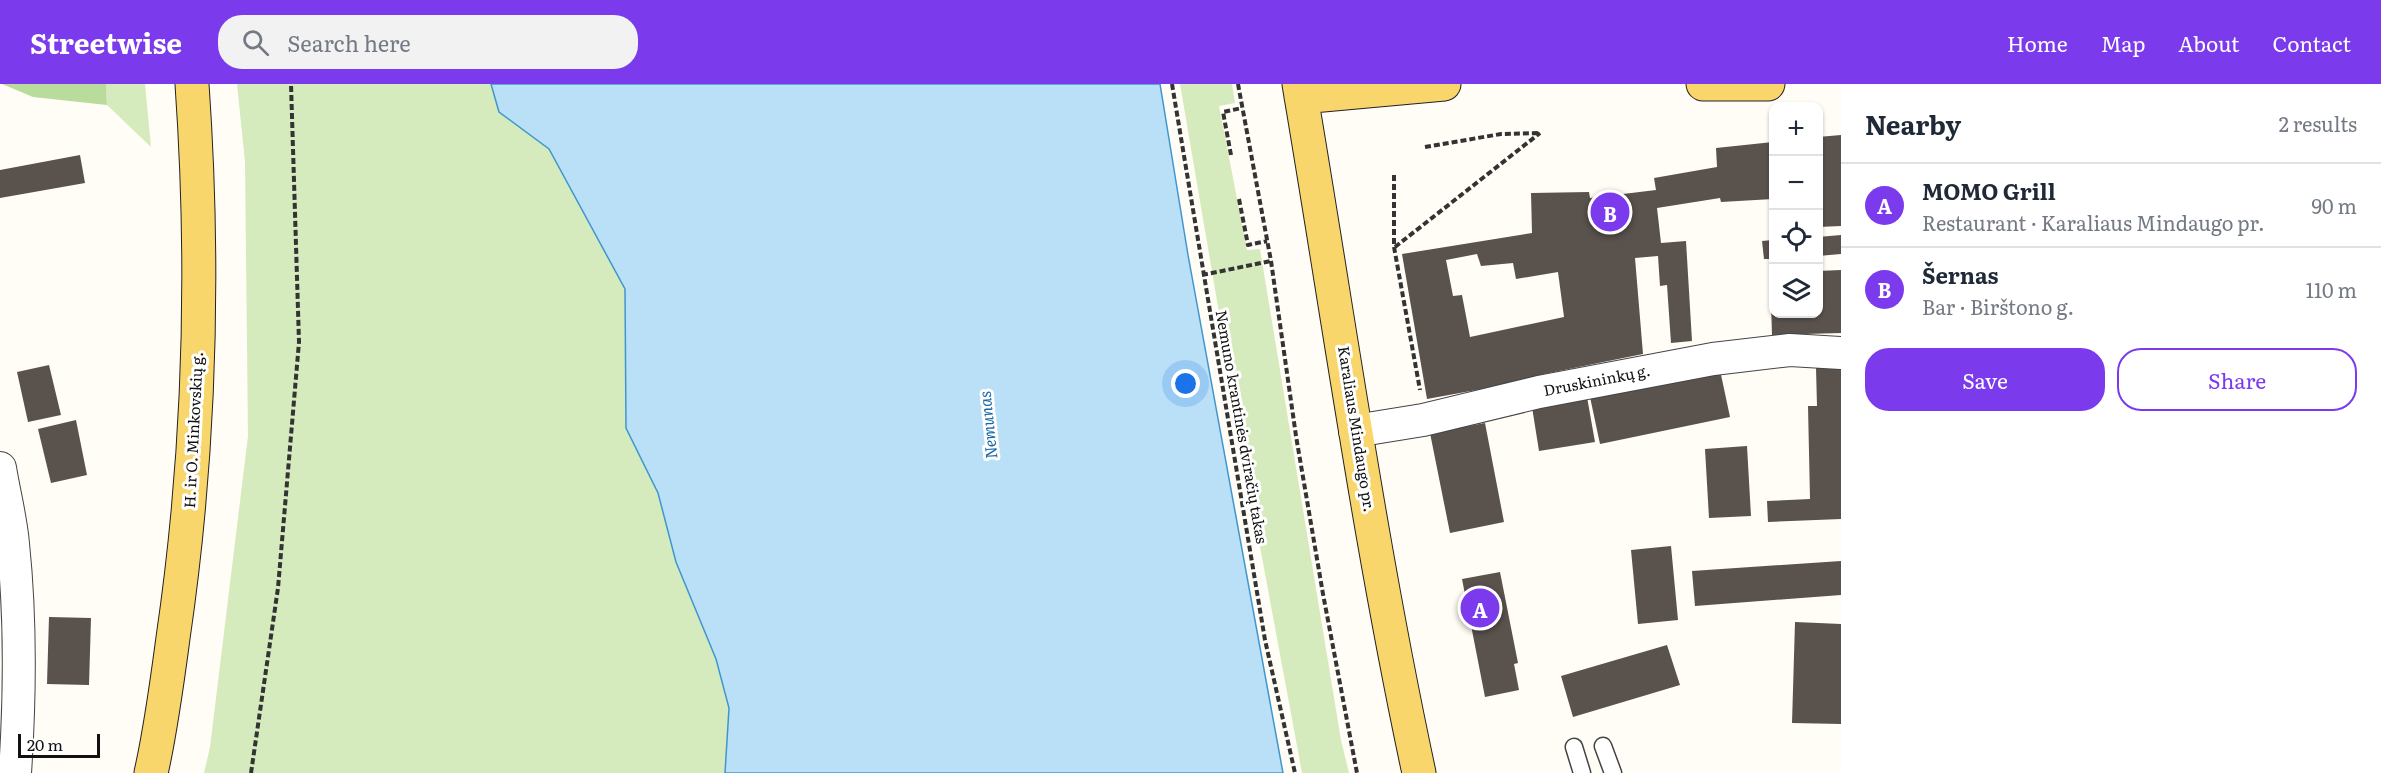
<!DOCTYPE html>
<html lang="en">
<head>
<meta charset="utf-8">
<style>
  :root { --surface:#fff; --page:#f2f2f3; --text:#1f2937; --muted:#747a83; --line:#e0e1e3; --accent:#7c3aed }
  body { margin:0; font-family:Literata,serif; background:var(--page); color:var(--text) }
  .controls { position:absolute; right:18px; top:18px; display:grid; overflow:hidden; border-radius:12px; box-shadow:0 2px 4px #0004 }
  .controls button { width:54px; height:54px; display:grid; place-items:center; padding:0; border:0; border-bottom:2px solid var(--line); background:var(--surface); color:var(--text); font:30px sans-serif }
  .scale { position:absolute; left:18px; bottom:15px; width:82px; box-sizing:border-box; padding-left:6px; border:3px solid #111; border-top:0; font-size:16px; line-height:21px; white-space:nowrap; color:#111; -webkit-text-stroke:4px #fff; paint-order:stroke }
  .you { position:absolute; left:1186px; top:300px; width:21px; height:21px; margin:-15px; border:4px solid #fff; border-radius:50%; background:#1a73e8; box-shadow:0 0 0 9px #1a73e833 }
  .badge { display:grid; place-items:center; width:39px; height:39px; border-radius:50%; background:var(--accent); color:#fff; font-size:20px; font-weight:700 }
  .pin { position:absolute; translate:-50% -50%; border:3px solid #fff; box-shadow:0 2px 6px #0006 }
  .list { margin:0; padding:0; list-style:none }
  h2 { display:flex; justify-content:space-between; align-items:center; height:78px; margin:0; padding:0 24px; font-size:26px }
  h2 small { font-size:20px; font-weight:400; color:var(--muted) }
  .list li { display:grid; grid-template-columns:39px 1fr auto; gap:18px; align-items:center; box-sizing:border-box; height:84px; padding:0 24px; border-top:2px solid var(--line) }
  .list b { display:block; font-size:22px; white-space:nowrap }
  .list p { margin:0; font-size:20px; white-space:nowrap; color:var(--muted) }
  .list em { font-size:20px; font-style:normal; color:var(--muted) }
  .actions { display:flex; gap:12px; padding:18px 24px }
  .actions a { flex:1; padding:14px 0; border:2px solid var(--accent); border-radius:24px; text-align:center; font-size:21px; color:var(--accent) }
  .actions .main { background:var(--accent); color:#fff }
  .icon { flex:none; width:33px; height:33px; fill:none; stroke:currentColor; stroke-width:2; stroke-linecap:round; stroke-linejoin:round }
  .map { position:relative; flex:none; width:1841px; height:689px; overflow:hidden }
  header { display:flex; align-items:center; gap:36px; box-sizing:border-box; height:84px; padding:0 30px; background:var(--accent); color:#fff }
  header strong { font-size:28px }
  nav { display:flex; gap:33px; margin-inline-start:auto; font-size:21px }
  .search { width:420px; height:54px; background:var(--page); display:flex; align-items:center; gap:15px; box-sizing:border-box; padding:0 21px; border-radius:24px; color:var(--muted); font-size:22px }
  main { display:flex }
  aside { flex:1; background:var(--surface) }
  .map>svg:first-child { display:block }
  .green { fill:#d5ebbd }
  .forest { fill:#b9dc9c }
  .water { fill:#b9e0f7; stroke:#3f96cf; stroke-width:1.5 }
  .building { fill:#5a524d; fill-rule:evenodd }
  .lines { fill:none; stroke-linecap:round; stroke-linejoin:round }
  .service-casing { stroke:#444; stroke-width:19 }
  .minor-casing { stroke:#444; stroke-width:34 }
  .primary-casing { stroke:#222; stroke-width:35 }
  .path { stroke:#333; stroke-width:4; stroke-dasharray:6 3; stroke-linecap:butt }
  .service { stroke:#fff; stroke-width:16 }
  .minor { stroke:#fff; stroke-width:32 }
  .primary { stroke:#f9d66b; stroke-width:33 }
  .labels { text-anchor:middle; stroke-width:6; stroke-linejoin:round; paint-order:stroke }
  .street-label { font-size:15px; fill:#111; stroke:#fff }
  .water-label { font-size:16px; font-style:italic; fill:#1768a6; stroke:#fff }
</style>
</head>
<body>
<header>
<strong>Streetwise</strong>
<div class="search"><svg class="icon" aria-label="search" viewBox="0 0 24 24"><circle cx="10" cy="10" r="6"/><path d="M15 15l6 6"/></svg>Search here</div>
<nav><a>Home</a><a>Map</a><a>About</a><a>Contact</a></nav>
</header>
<main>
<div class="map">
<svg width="1841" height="689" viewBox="0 0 1841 689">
  <rect width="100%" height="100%" fill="#fffdf5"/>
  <path class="green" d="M106,0H145L151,63L107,21Z
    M237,0H491L499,28L549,65L625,205L626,344L658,409L676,478L716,575L729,624L725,689H204L210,663L248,352L245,78Z
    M1180,0H1232L1235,19L1219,22L1247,166L1260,165L1341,656L1349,689H1302L1246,387Z"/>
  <path class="forest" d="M2,0H106L107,21L33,13Z"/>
  <path class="water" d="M491,0H1160L1188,171L1283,689H725L729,624L716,575L676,478L658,409L626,344L625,205L549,65L499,28Z"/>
  <path class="building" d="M1841,51V142L1818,143V53Z
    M1773,58V115L1721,118L1720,114L1657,124L1661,159L1686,157L1692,257L1671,259L1667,201L1660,202L1658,172L1635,174L1643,270L1544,290L1498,302L1427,315L1402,170L1532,149L1531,109L1589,108L1590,114L1656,106L1654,94L1717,83L1716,64ZM1477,170L1481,182L1513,179L1516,195L1558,188L1564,233L1470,253L1462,211L1453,212L1446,176Z
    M80,71L85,99L0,114V86Z
    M1841,151V170L1818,172V153Z
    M1773,156V175H1764L1762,157Z
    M1841,186V249L1772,251L1770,188H1773V230H1818V187Z
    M49,281L61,331L28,338L17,288Z
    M1816,284H1841V435L1768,438L1767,417L1810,415L1808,322H1817Z
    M1720,286L1730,333L1600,360L1590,313Z
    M1587,313L1595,358L1539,367L1532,323Z
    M76,336L87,391L51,399L38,345Z
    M1485,339L1504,438L1450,449L1430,349Z
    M1747,362L1751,432L1709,434L1705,365Z
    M1671,462L1678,536L1638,540L1631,466Z
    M1841,477V511L1695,522L1692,487Z
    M1500,488L1518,579L1514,580L1519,606L1485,613L1462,495Z
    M49,533L91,534L89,601L47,600Z
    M1795,538L1841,540V640L1792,639Z
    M1667,561L1680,601L1573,633L1561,592Z"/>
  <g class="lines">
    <g class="service-casing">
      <path id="service" d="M1603,662L1613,689
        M1574,663L1582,689"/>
    </g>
    <g class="minor-casing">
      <path id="minor" d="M1355,347L1423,336L1539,308L1713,275L1790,266L1841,269
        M0,384C4,409 11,435 13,460C21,536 20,613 15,689"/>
    </g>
    <g class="primary-casing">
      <path id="primary" d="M1299,0C1338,230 1370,461 1419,689
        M1703,0H1768
        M1301,13L1444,0
        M151,689C161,645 167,599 173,554C200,370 205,186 192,0"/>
    </g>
    <path class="path" d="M1172,0L1265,556L1295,689
      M1238,0L1271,177L1296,352L1323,510L1357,689
      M1425,63L1501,50L1540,49
      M1231,71L1223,28L1242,24
      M1394,91V163L1420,306
      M1239,115L1248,161L1267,157
      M1395,163L1540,49
      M1202,191L1271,177
      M251,689L278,504L299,258L291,0"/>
    <use href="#service" class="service"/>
    <use href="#minor" class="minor"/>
    <use href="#primary" class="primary"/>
  </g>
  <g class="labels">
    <g class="street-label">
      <text transform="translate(1597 297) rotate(-11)" y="5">Druskininkų g.</text>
      <text transform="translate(1241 343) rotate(80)" y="5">Nemuno krantinės dviračių takas</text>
      <text transform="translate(1356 345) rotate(81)" y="5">Karaliaus Mindaugo pr.</text>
      <text transform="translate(194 346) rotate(-87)" y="5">H. ir O. Minkovskių g.</text>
    </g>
    <g class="water-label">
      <text transform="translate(988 341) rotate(-96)" y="6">Nemunas</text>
    </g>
  </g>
</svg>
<div class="controls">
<button>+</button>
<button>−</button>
<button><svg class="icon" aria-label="locate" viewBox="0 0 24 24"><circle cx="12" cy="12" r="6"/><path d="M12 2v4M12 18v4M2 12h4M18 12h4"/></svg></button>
<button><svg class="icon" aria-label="layers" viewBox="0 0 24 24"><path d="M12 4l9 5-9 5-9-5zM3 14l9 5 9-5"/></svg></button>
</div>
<div class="scale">20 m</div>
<div class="you"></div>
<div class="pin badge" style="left:1480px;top:524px">A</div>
<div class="pin badge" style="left:1610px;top:128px">B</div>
</div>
<aside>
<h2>Nearby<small>2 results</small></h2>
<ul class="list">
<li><span class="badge">A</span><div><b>MOMO Grill</b><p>Restaurant · Karaliaus Mindaugo pr.</p></div><em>90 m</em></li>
<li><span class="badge">B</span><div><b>Šernas</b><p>Bar · Birštono g.</p></div><em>110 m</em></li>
</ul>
<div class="actions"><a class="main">Save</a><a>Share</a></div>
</aside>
</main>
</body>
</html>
